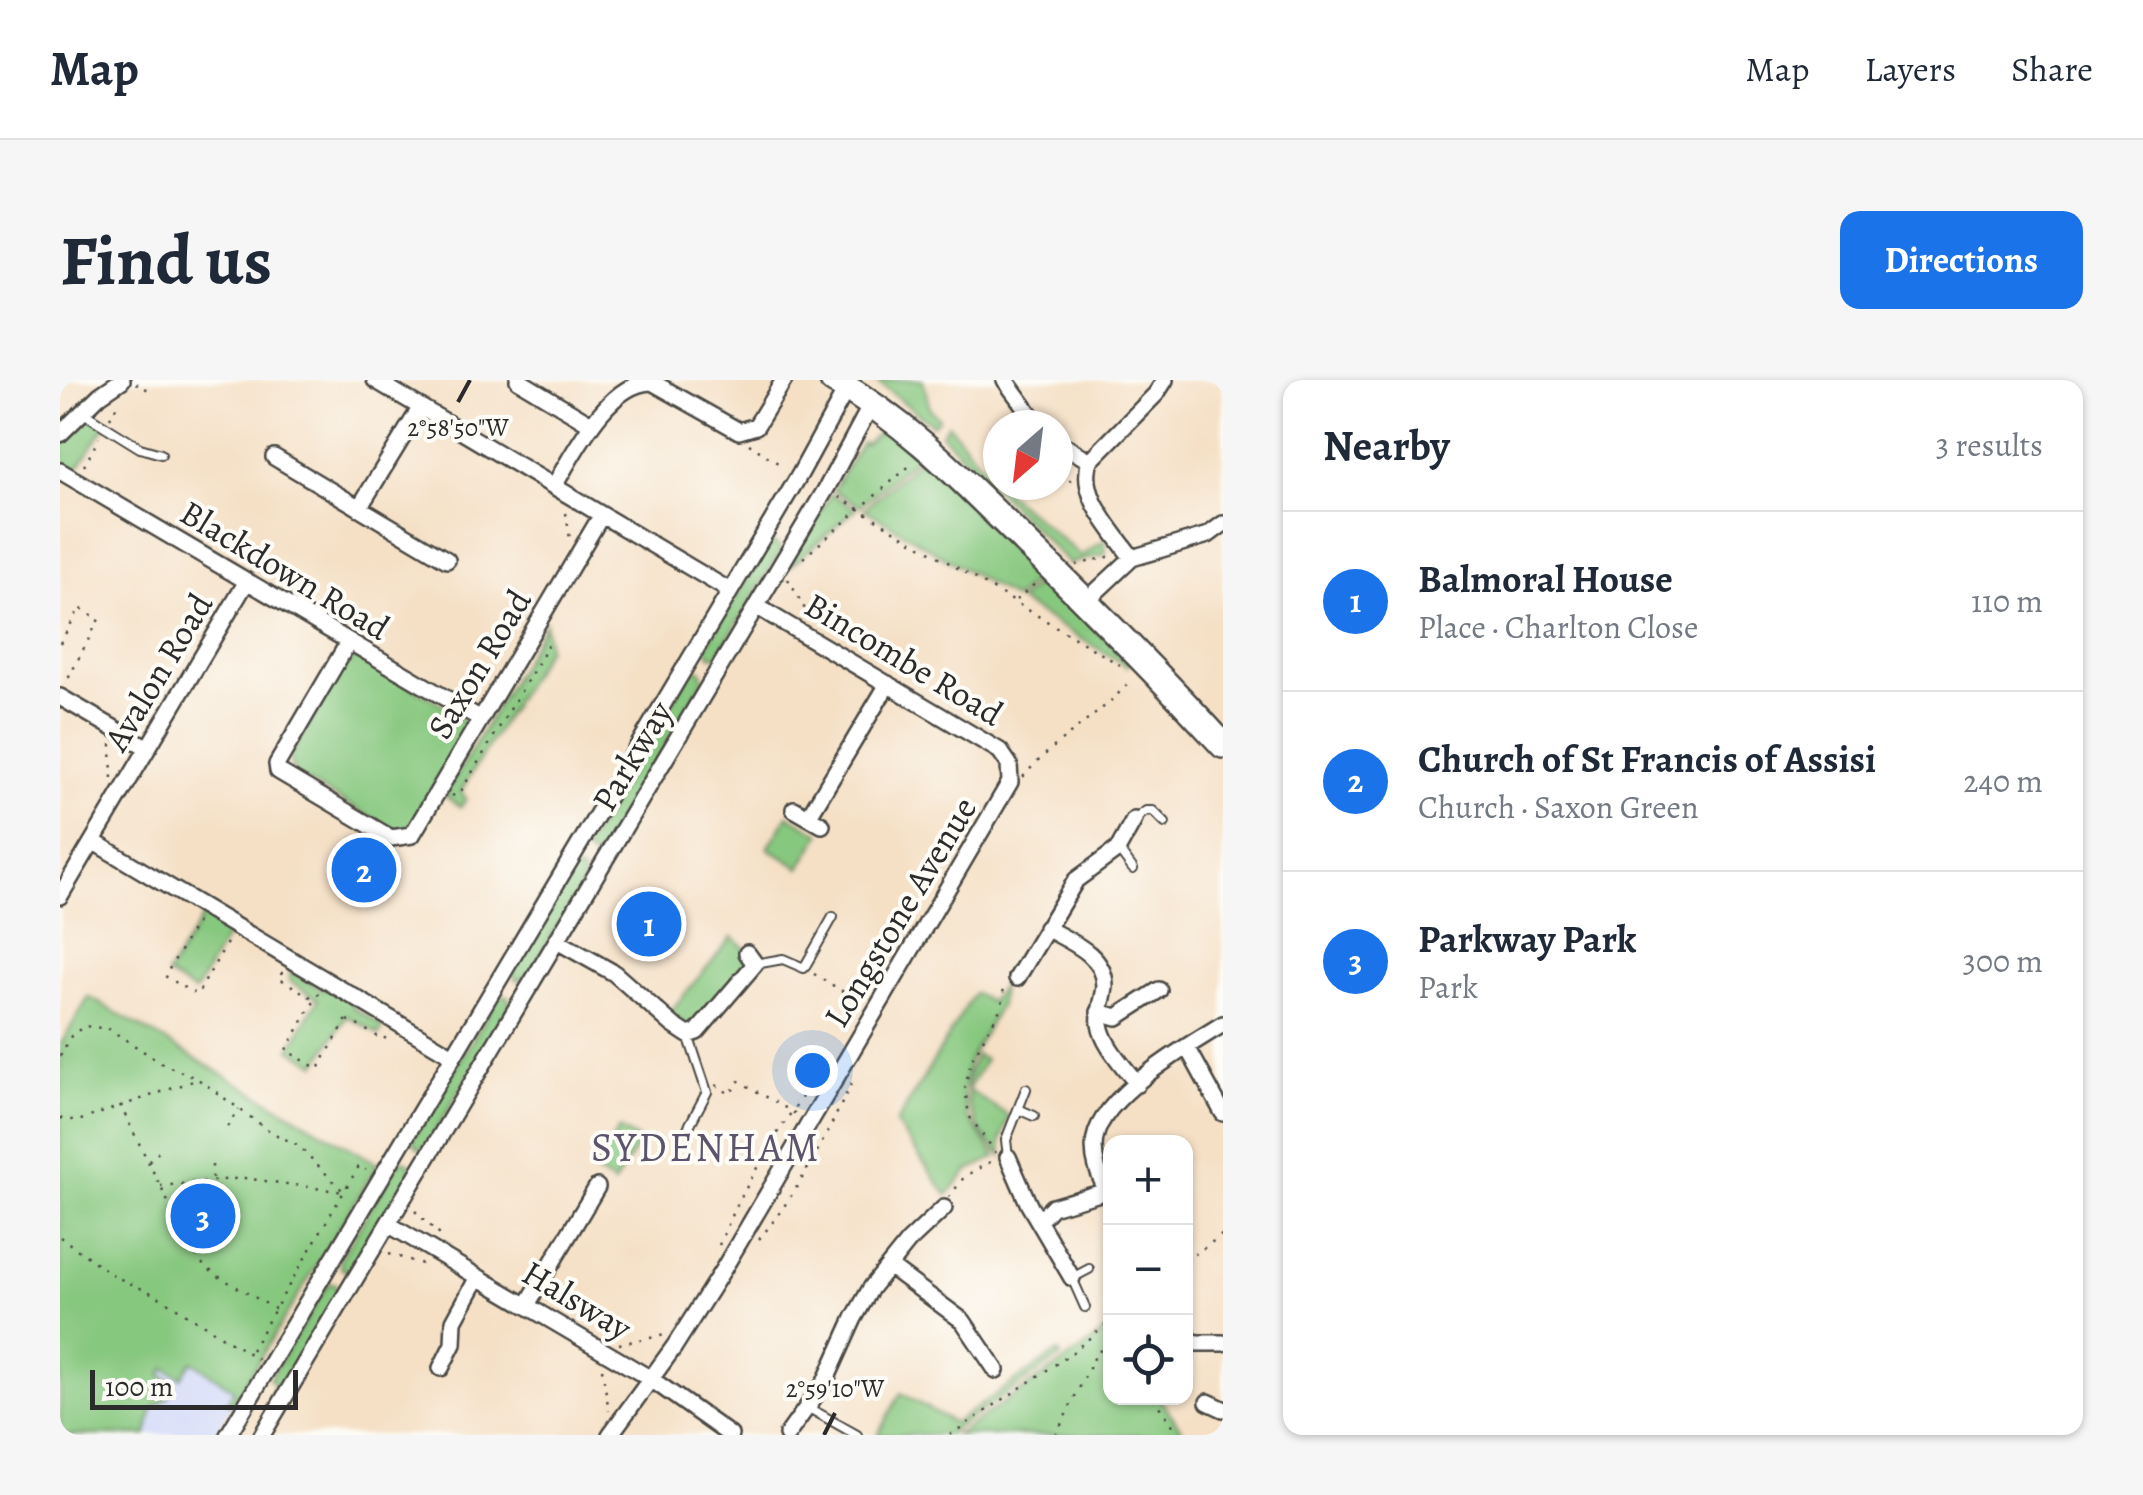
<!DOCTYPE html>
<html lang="en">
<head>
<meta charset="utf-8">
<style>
  :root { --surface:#fff; --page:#f6f6f7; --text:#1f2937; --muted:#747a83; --line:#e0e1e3; --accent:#1a73e8 }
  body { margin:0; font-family:Alegreya,serif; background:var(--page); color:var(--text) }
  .controls { position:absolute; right:30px; bottom:30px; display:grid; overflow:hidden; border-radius:20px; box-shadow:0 2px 8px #0004 }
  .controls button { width:90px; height:90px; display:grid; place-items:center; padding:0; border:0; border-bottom:2px solid var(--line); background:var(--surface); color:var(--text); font:50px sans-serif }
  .compass { position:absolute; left:923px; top:30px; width:90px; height:90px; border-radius:50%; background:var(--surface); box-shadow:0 2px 8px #0004; rotate:208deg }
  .scale { position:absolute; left:30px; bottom:25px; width:208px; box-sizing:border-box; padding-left:10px; border:5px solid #2b2b2b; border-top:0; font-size:28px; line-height:35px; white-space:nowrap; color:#2b2b2b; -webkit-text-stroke:8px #fdfcf7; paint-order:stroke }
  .you { position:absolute; left:752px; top:690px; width:35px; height:35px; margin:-25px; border:8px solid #fff; border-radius:50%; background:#1a73e8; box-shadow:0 0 0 15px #1a73e833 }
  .badge { display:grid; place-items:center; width:65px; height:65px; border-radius:50%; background:var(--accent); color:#fff; font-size:32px; font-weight:700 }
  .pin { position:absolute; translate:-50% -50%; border:5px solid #fff; box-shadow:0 2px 10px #0006 }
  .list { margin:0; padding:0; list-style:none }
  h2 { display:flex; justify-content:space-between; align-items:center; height:130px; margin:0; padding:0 40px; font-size:42px }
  h2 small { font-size:32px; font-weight:400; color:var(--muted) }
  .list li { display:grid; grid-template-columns:65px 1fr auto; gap:30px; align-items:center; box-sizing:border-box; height:180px; padding:0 40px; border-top:2px solid var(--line) }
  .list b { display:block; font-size:38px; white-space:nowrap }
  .list p { margin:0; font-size:32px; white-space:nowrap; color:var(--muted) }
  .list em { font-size:32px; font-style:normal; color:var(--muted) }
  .icon { flex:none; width:55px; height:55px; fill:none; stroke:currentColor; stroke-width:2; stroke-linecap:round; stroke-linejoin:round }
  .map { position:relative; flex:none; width:1163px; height:1055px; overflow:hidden; border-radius:20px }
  header { display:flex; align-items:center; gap:60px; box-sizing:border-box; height:140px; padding:0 50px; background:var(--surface); border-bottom:2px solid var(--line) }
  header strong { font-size:48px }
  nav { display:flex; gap:55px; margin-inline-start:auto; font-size:35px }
  .intro { display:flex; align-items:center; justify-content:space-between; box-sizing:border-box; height:240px; padding:0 60px }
  h1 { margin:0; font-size:70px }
  .button { padding:25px 45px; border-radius:20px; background:var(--accent); color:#fff; font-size:35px; font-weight:700 }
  main { display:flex; gap:60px; padding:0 60px }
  aside { flex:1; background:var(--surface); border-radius:20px; box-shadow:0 2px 8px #0004 }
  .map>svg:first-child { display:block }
  .built { fill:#d2d9f9 }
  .green { fill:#87c87f; stroke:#597a55; stroke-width:2.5 }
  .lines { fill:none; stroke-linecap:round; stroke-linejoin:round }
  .service-casing { stroke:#494642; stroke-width:12 }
  .minor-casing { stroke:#494642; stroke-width:20 }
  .primary-casing { stroke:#494642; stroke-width:30 }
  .path { stroke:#494642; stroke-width:2.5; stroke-dasharray:2.5 8; stroke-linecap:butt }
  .service { stroke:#fff; stroke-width:8 }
  .minor { stroke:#fff; stroke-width:15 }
  .primary { stroke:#fff; stroke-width:25 }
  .ticks { fill:none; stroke:#2b2b2b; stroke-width:4 }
  .labels { text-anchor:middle; stroke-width:8; stroke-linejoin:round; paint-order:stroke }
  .street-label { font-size:35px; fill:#2b2b2b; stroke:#fdfcf7 }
  .quarter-label { font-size:40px; letter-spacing:2.5px; fill:#5b546c; stroke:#fdfcf7 }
  .ticks-label { font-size:25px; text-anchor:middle; fill:#2b2b2b; stroke:#fdfcf7; stroke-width:8; stroke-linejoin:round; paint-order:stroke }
</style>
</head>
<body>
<header>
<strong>Map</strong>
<nav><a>Map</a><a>Layers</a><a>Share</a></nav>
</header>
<div class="intro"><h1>Find us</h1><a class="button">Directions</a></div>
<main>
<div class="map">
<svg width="1163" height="1055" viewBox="0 0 1163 1055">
  <rect width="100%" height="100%" fill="#fdfcf7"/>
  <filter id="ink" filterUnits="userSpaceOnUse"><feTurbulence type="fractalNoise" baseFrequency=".01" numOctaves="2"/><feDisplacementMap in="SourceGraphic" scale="20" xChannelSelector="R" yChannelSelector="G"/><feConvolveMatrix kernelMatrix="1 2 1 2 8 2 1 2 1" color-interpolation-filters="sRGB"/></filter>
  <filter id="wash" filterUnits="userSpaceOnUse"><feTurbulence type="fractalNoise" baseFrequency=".0048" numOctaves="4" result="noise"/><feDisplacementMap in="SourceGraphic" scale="40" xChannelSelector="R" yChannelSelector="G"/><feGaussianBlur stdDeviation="2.25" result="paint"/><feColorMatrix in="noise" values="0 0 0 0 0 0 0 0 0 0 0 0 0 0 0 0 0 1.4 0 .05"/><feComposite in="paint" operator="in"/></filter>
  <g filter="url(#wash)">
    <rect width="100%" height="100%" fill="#f5e0c6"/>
    <path class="built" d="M0,887L186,1001L154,1055H0Z"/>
    <path class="green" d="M815,0H863L870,29L879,38L873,45Z
      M30,37L45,46L14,94L2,81L3,64Z
      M888,44L938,105L1021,176L1045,160L1046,174L1009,184L881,54Z
      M830,52L860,74L800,126L773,110L802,62L805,64L818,53Z
      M863,77L981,195L954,219L804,129Z
      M771,114L796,129L726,190Z
      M710,162L719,166L720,172L658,275L651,276L646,267Z
      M984,198L1070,283L1067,286L958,221Z
      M485,243L487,268L401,411L406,419L401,427L385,416Z
      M297,277L400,334L406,353L353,444L338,452L237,396L230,383L231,375L285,284Z
      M632,289L641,290L644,299L540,474L531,477L524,469Z
      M728,435L761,454L740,488L708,468Z
      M515,490L522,492L524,502L466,598L457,600L451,592L510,493Z
      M147,529L173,545L135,612L107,595Z
      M672,557L686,569V586L634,645L623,644L610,632Z
      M231,591L263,610L269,602L296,619L292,627L323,646L319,655L287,636L257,684L230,669L258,619L229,601Z
      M942,605L940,625L908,682L903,713L908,738L936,777L908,791L887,815L836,744L914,613L930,622Z
      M439,615L447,616L451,624L367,766L359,769L352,760Z
      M29,617L318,784L172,1025L167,1022L174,1010L132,981L121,998L105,988L101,995L109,1000L111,1004L105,1014L109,1017L93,1028L87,1055H0V665Z
      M916,675L925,680L908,710L949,736L941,762L942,776C912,748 897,713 916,675Z
      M559,749L580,761L554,804L533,791Z
      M344,780L350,784L352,792L292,890L285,891L281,888L280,879L339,781Z
      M269,903L276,904L279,915L220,1013L215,1015L212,1013L216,1005L209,999Z
      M1048,948L1050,1018H1099L1126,1055H896L1023,969Z
      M998,972L1001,977L886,1055H817L841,1013L894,1043Z"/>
  </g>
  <g filter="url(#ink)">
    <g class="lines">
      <g class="service-casing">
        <path id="service" d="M22,32L80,68L101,74
          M1074,440L1086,431H1093L1105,443
          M1058,469L1073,489
          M695,584L723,579L744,588L773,537
          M628,655L647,712L628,748
          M958,729L974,736
          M948,777L946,760L966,709
          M1025,927L1012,898L1029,889
          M749,1028L797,1055"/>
      </g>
      <g class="minor-casing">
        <path id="minor" d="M315,0L670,211
          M458,0L531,44
          M945,0L978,45
          M0,54L40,15L62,0
          M998,62L1030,81
          M214,77L387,180
          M0,91L421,339
          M494,106C514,73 548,2 592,2L679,51L696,46L724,0
          M299,128L361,27
          M1072,178C1053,150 1018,116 1030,81L1096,14L1105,0
          M1025,222L1072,178L1148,155L1163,144
          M288,263L217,384L218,391L331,458L352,455L541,136
          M0,317L88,368
          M734,429L762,445
          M749,436L828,304
          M34,462L393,676
          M0,516L187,201
          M986,548C1009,561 1045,574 1045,606C1044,619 1038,631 1040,644C1043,666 1065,687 1077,704
          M497,561L554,593L613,645L628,655L637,652L695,584L687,573
          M957,598L1016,500L1058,469L1074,440
          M1039,632L1057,637L1099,610
          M1127,667L1163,733
          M948,777L969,825L1012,898
          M1050,818C1041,799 1031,780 1035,758C1043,715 1127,666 1163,644
          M980,840L992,827L1047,811
          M328,844L591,999L670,1055
          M829,886L903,941L936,990
          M467,925L537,807
          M1126,958L1137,963H1163
          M381,988L393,964L394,941L418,897
          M1148,1022L1163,1029
          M168,1055L740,94L787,8
          M202,1055L766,109L812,23
          M550,1055L614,967L664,888L950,402L949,384L940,371L696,226
          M727,1055L765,1002L794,938L811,908L848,862L884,828"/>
      </g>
      <g class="primary-casing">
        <path id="primary" d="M773,0C849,43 903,101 965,162C1033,228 1099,295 1163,365"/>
      </g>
      <path class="path" d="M76,3L92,12
        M50,38L58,23
        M689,64L724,87
        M998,82L1014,106
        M24,86L39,58
        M779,117L1060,285
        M506,133L510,159
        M743,178L854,82
        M1016,185L1052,176
        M728,199L751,240
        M956,220L976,203
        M0,263L20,228L39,239L6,303
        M69,338L93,327
        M51,364L52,401
        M963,397C995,359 1040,337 1072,299
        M392,416L401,411L487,268V258
        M137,542L105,596L137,615L168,561
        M223,592L219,598L254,619
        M754,594L802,623
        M259,613L226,670L258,689L290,634
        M288,640L324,660L327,654
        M0,676L11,656L24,646L49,649L103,684L138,699L211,752L239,766L284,812L184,798L101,806
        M656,705L670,714L679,701L736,734
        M60,725L131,868L144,886L158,896L215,929
        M0,738L18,741L136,700
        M167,747L179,729
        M936,773L909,736L905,707L911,681L942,626L944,605
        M89,781L104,767
        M152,785V798
        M889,817L905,796L932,781
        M355,831L385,860
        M0,857L56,897L96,915L198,979
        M699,859C740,811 767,754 794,698
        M659,865C687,799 723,740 767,683
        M329,874L369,886
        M1126,881L1163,854
        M1050,951L1047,955L1050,970
        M559,964L605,955
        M191,970L299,786L306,790
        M542,989L549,1031
        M1093,1018L1120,1055
        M890,1055L1008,976L1050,941
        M996,1055L1037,972L1048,967"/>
      <use href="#service" class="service"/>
      <use href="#minor" class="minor"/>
      <use href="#primary" class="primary"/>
    </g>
  </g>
  <path class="ticks" d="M398,22L410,0M764,1055L775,1033"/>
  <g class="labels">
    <g class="street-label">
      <text transform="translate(225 190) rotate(31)" y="12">Blackdown Road</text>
      <text transform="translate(844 279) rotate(31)" y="12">Bincombe Road</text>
      <text transform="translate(419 284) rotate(-59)" y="12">Saxon Road</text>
      <text transform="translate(98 292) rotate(-59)" y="12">Avalon Road</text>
      <text transform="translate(572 376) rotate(-59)" y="12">Parkway</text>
      <text transform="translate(840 532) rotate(-59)" y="12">Longstone Avenue</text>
      <text transform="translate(517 920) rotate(31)" y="12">Halsway</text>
    </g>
    <g class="quarter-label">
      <text x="646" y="781">SYDENHAM</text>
    </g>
  </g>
  <g class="ticks-label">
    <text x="398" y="56">2°58'50"W</text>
    <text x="775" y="1017">2°59'10"W</text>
  </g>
</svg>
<div class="controls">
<button>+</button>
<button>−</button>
<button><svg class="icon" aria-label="locate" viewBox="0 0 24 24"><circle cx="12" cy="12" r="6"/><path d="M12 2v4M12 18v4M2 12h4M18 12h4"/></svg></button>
</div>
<svg class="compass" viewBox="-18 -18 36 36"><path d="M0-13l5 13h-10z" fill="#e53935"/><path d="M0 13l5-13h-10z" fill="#747a83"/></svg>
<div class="scale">100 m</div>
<div class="you"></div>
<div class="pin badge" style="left:589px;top:544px">1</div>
<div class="pin badge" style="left:304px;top:490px">2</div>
<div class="pin badge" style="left:143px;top:836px">3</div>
</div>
<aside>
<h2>Nearby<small>3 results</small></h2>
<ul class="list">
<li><span class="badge">1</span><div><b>Balmoral House</b><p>Place · Charlton Close</p></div><em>110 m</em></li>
<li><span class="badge">2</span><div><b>Church of St Francis of Assisi</b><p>Church · Saxon Green</p></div><em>240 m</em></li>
<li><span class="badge">3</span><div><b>Parkway Park</b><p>Park</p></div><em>300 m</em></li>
</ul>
</aside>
</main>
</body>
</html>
